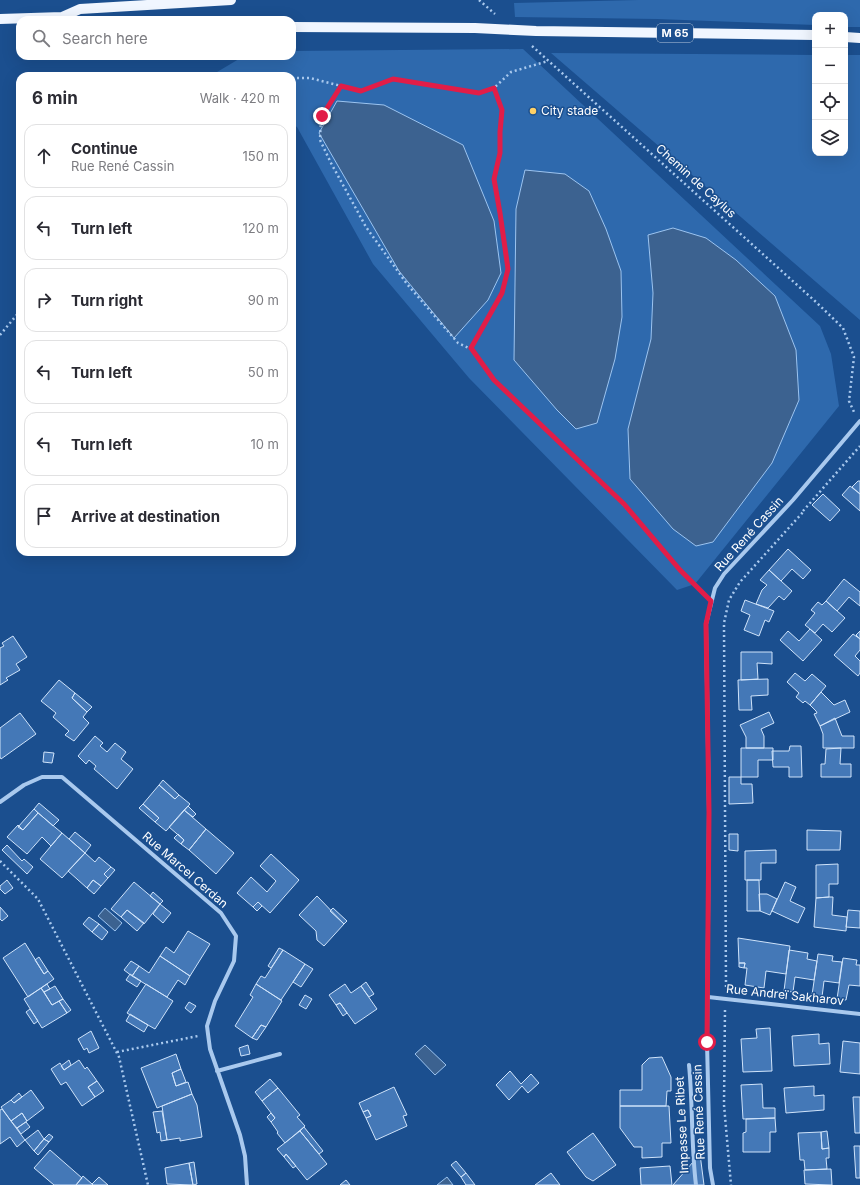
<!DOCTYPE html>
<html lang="en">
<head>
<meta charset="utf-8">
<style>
  :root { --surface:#fff; --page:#f7f7f7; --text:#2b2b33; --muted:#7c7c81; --line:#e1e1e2 }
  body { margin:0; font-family:Inter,sans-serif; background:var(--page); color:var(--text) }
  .controls { position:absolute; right:12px; top:12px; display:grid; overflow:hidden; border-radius:8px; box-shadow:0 4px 16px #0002 }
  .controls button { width:36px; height:36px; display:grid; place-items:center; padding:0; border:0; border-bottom:1px solid var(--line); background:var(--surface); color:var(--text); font:20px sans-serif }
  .stop { position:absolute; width:12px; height:12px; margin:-9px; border:3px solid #e11d48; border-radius:50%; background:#fff }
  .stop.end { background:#e11d48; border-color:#fff; box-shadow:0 1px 4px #0008 }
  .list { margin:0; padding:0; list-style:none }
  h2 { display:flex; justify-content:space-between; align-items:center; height:52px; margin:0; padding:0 16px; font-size:17px }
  h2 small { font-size:13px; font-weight:400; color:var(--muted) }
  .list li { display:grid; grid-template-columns:26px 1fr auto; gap:12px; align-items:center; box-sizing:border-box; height:64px; margin:0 8px 8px; padding:0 8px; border:1px solid var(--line); border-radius:12px }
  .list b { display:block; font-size:15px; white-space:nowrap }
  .list p { margin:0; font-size:13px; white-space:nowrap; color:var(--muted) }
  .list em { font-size:13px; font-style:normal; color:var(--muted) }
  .icon { flex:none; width:22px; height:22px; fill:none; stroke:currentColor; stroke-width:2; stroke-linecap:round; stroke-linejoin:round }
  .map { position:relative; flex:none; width:860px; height:1185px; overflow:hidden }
  .search { position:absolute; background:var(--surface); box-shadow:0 4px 16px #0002; left:16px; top:16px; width:280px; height:44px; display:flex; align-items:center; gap:10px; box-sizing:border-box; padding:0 14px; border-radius:12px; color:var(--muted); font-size:15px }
  .panel { position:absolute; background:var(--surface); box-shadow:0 4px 16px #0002; left:16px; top:72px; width:280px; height:484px; border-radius:12px }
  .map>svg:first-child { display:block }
  .green { fill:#2e69ad }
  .water { fill:#3c6290; stroke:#9cc4f0 }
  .building { fill:#4478b7; stroke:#cfe3fa }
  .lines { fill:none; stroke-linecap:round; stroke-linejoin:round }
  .path { stroke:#a9c9ee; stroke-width:2.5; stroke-dasharray:2 3; stroke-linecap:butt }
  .minor { stroke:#a9c9ee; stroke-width:4 }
  .primary { stroke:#f0f6ff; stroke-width:10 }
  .route { stroke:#e11d48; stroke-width:5 }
  .poi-dot { fill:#ffd166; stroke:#1b4f8f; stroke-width:1.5 }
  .labels { text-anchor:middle; stroke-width:3; stroke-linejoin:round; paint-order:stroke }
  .shield { fill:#1b4f8f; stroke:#bbcadd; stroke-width:1 }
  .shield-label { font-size:11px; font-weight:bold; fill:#fff }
  .poi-label { font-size:12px; fill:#fff; stroke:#1b4f8f; text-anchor:start }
  .street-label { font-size:12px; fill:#fff; stroke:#1b4f8f }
</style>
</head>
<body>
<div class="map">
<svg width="860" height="1185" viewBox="0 0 860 1185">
  <rect width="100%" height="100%" fill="#1b4f8f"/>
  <path class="green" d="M638,0H860V27H845V15H815V25L657,19L515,17L514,3Z
    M523,49L820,326L831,354L839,406L695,584L677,590L469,378L373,264L297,127L292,124V76H214L212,75L244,56H292V51Z
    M551,53L815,55V153H845V55H860V320Z"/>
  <path class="water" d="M337,101L384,105L463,145L494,221L501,273L488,300L454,338L399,271L319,133Z
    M525,170L565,174L589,191L606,229L621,271L622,317L615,359L597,423L576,429L557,410L514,360L516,209Z
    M673,228L706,238L736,260L775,296L796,350L799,400L772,463L713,542L696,546L673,529L630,479L628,429L651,339L653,293L648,235Z
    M105,908L122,923L115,931L98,916Z
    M425,1045L446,1065L435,1075L415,1054Z
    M447,1177L453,1185H437Z"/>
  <path class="building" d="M858,481H860V494L852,487Z
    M850,486L860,494V511L842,495Z
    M823,494L840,510L830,521L812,505Z
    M788,549L811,570L803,579L792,569L781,581L769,570Z
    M769,570L792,591L784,600L779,596L768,608L756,604L762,590L767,585L760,580Z
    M844,579L860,592V606L849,597L837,611L826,601Z
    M745,600L774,611L769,622L765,620L759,636L744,630L750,615L741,611Z
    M826,601L845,618L832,632L823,624L815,633L805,625L815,613L811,610L818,602L822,605Z
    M810,629L822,640L803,661L780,640L788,631L799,641Z
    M860,631V639L856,635Z
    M853,634L860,639V650L855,656L860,661V673L858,676L834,655Z
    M13,636L27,657L16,664L20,670L6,678L8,680L0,685V648L4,646L2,643Z
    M741,652H772V664L757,663L758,679L741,680Z
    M795,673L805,681L812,674L826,686L810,705L805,701L803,703L796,697L799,693L787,682Z
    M768,679V695L751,696L752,710H739L738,680Z
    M59,680L75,693L72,698L87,712L83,717L89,723L74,741L65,735L69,731L53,717L56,713L41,701Z
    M821,692L834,705L845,700L850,712L820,726L814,714L817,713L816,711L810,705Z
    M75,693L92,707L87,712L72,698Z
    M769,712L774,723L761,729L764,736V748H746V737L740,725Z
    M20,713L36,734L1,759L0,757V728Z
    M835,718L842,736H854V748H823V734L820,726Z
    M95,736L103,743L100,746L107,752L115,743L126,752L121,759L133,769L117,789L94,769L96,766L89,760L86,764L78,756Z
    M790,746H801L802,777H789V767H773L772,751H789Z
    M741,748H773V760H758V777H741Z
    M841,748L840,764H851V777H821V764H825L826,749Z
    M44,752L54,753L52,763L43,762Z
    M729,777H741V784H752L753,803L729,804Z
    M163,780L179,795L175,799L159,785Z
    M159,785L175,799L179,795L190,804L166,831L155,822L159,818L143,804Z
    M39,803L59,820L53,826L34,809Z
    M143,804L159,818L155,822L139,808Z
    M188,806L196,814L193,817L184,810Z
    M34,809L38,813L23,830L18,827Z
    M184,810L206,829L189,850L181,844L184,840L169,827Z
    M38,813L62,833L51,846L42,837L27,854L7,837L18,825L23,830Z
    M206,829L234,853L216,874L189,850Z
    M807,830L841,831L840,850H807Z
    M75,832L91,845L85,853L69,839Z
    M62,833L85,853L62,878L40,859Z
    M178,834L184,840L181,844L174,838Z
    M729,834H738V851L729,850Z
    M7,845L22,861L24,859L33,867L27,874L2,850Z
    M776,850V863H761V880H745V851Z
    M85,853L95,862L99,857L111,867L104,874L108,878L101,886L93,880L87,888L68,871Z
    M271,854L299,880L270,913L258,902L253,907L237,893L251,877L267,892L276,881L260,866Z
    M838,864V884H829V897L816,898V865Z
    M111,867L115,870L108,878L104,874Z
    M7,880L13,888L5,894L0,889V886Z
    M93,880L101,886L94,894L87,888Z
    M747,880H759L760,911H747Z
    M134,882L160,904L144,924L127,910L121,917L111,909Z
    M785,882L796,887L790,901L805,908L798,923L772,911Z
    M153,892L163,901L160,904L150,896Z
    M759,894H767L777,899L770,915L760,911Z
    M317,896L344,924L324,946L317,940L316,931L299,915Z
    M829,897H833L832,915L847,917L846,931L814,927L816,898Z
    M258,902L262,906L257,911L253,907Z
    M160,904L171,913L163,923L153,914Z
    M0,907L8,916L2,921L0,919Z
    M333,908L347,921L344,924L330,911Z
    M127,910L144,923L137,931L121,917Z
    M848,910L860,911V928L846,927Z
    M89,917L99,924L92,932L83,924Z
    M99,924L108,932L102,940L92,932Z
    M188,931L210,944L190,976L160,956L166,947L174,953Z
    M738,938L790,946L786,974L766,971L764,988L745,985L747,968H744L745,963H739Z
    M25,943L44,974L48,971L54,979L28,997L3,958Z
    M279,948L283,950L271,968L268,966Z
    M283,950L305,964L281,1000L256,984L261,976L265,978Z
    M789,950L808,953L807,959L817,961L814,980L795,977L793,992L784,991Z
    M818,954L833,956L832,961L842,962L839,983L824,981L822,997L812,995Z
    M160,956L190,976L185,985L178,980L167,997L132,976L139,966L149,973Z
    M39,957L48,971L44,974L35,960Z
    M843,958L857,960L856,965H860V986L849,985L846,1000L837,999Z
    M131,961L139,966L132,976L124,970Z
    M739,963H745L744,968L739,967Z
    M305,964L313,969L301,987L293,982Z
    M130,974L141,981L137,987L126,980Z
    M366,982L374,994L369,997L361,986Z
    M47,984L50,989L44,992L41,988Z
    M146,984L173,1001L155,1029L127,1013Z
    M256,984L282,1001L266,1027L261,1025L252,1038L235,1026L253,997L250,995Z
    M345,984L351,993L361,986L377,1009L355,1024L340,1003L336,1005L329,995Z
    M55,986L63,999L52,1005L44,992Z
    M41,988L52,1005L59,1001L67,1013L42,1028L24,999Z
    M305,995L312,999L306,1009L299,1005Z
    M63,999L71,1010L67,1013L59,1001Z
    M189,1002L196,1006L191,1013L185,1008Z
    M340,1003L347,1013L343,1016L336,1005Z
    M30,1009L38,1021L34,1024L26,1012Z
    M130,1014L148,1025L144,1032L126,1021Z
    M261,1025L266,1027L257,1040L252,1038Z
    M770,1028L772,1071L743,1072L741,1039L757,1038L756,1029Z
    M91,1031L99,1048L89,1053L87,1048L84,1050L78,1039Z
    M819,1034V1044L829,1043L830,1064L794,1066L792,1036Z
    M843,1041L860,1043V1074L840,1072Z
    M248,1045L250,1054L241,1056L239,1048Z
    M176,1054L181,1069L172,1073L176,1086L188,1082L192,1094L157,1108L141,1068Z
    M662,1057L671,1077V1091H667L666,1106H620V1090H642V1065L649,1058Z
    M69,1060L71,1065L64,1070L61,1066Z
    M79,1060L85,1069L87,1067L97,1081L88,1087L95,1097L82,1106L66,1082L61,1085L51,1069L60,1063L64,1070Z
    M181,1069L186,1082L176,1086L172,1073Z
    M510,1071L521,1084L531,1074L539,1083L528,1093L522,1086L509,1100L496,1085Z
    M270,1079L278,1088L262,1101L255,1092Z
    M97,1081L104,1091L95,1097L88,1087Z
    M762,1084L763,1108H775V1118L743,1119L741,1085Z
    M814,1086V1096L824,1095V1110L786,1113L784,1088Z
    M394,1087L407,1115L403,1116L407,1126L376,1140L366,1118L371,1116L368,1110L363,1112L359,1103Z
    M278,1088L300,1115L297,1117L305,1126L285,1143L277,1133L278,1132L271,1122L275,1118L262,1101Z
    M31,1090L44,1108L27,1121L22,1113L11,1121L1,1107L11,1100L14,1103Z
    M19,1093L22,1097L14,1103L11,1100Z
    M192,1094L197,1105L202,1137L180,1141V1138L167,1140L162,1106Z
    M853,1097H860V1133H855Z
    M620,1106H669L671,1143H662V1157L642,1158V1147H634L620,1128Z
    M2,1109L25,1140L17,1147L10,1137L0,1144V1110Z
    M368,1110L371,1116L366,1118L363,1112Z
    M162,1111L167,1140L161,1141L160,1132L157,1133L153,1112Z
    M22,1113L27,1121L17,1128L11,1121Z
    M271,1113L275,1118L271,1122L267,1117Z
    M775,1118L776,1132H770V1152H743V1133L746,1132V1119Z
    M26,1122L30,1127L21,1134L17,1128Z
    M304,1127L323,1151L319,1154L300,1131Z
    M38,1130L44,1139L34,1151L25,1140Z
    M300,1131L327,1164L307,1180L286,1154L284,1157L277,1149Z
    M827,1131L829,1148L822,1149L821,1132Z
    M821,1132L822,1149L829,1148V1158H826L827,1169L805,1170L804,1160H800L798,1133Z
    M593,1133L616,1165L593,1181L586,1177L567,1152Z
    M49,1134L53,1137L49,1142L44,1139Z
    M44,1139L49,1142L38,1155L34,1151Z
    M854,1146H860V1178H856Z
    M50,1150L82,1178L76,1185H54L34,1168Z
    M286,1154L296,1166L293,1168L284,1157Z
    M700,1154L704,1185H673Z
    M456,1161L466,1173L461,1177L451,1165Z
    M194,1162L197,1184L193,1185L189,1163Z
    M189,1163L193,1185L167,1184L165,1168Z
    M670,1166L672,1185H641L640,1168Z
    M831,1169L832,1185L805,1184L804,1170Z
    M466,1173L475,1185H466L461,1177Z
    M551,1173L560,1185H535Z
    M83,1176L92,1184L93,1185H76Z
    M99,1177L108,1185H93L92,1184Z
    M346,1180L350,1185H340Z"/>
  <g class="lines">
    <path class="path" d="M479,0L495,14
      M532,46L816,302L843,328L854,357L849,401L854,412
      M292,78H310L361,91L393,79L479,93L494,88L511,72L548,61
      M341,86L321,117L320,140L331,163L366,227L407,284L458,343L471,349
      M494,88L502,110L500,132V153L494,179L500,213L508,269L502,293L471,349L494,380L623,504L680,570L702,592
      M0,335L20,311
      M803,511L860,446
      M0,861L38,899L119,1057L148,1185
      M726,987L724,623L729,600L740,582L804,511
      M725,1010L724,1105L731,1185
      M117,1052L198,1036"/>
    <path class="minor" d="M0,802L24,785L42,777H62L221,913L236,936L234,961L215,1001L207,1026L208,1034L210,1049L240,1135L245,1156L247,1185
      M708,997L860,1014
      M689,1065C693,1105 691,1145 696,1185
      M217,1071L280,1054
      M713,1185L710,1168L707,1042L709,812L706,624L715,588L724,574L793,500L860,421"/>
    <path class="primary" d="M0,19L62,17L80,9L231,0
      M292,27L475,28L536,31L815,35
      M845,37L860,38"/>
  </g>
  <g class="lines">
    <path class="route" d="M322,116L341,86L361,91L393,79L479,93L494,88L502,110L500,132V153L494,179L500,213L508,269L502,293L471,348L494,380L624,504L680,570L711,601L706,624L709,812L707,1042"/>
  </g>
  <circle class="poi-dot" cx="533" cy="111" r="4"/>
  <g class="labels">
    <rect class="shield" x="657" y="24" width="36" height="18" rx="3"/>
    <g class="shield-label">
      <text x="675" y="37">M 65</text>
    </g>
    <g class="poi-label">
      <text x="541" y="115">City stade</text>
    </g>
    <g class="street-label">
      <text transform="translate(696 181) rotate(42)" y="4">Chemin de Caylus</text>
      <text transform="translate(749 534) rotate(-48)" y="4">Rue René Cassin</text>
      <text transform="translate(185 870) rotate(41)" y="4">Rue Marcel Cerdan</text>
      <text transform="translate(785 995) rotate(6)" y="4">Rue Andreï Sakharov</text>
      <text transform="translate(699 1112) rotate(-92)" y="4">Rue René Cassin</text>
      <text transform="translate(682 1125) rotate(-93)" y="4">Impasse Le Ribet</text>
    </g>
  </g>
</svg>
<div class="controls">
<button>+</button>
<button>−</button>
<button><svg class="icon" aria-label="locate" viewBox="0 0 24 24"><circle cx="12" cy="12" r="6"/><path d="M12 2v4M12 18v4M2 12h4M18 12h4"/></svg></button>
<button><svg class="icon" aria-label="layers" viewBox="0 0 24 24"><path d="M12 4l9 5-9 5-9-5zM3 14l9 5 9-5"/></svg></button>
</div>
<div class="stop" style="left:707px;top:1042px"></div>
<div class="stop end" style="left:322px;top:116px"></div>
<div class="search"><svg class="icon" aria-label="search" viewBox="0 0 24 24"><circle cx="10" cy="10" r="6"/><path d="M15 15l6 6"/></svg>Search here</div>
<section class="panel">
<h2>6 min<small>Walk · 420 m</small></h2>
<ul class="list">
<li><svg class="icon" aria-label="ahead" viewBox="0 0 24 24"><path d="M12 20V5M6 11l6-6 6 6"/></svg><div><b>Continue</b><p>Rue René Cassin</p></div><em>150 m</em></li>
<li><svg class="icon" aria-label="left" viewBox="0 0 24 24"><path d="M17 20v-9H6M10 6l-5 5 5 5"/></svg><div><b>Turn left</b></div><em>120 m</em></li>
<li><svg class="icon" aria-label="right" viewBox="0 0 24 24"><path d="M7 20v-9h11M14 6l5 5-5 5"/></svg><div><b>Turn right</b></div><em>90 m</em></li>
<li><svg class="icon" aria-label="left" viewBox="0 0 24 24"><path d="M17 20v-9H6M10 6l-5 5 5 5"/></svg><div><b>Turn left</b></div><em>50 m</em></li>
<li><svg class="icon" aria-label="left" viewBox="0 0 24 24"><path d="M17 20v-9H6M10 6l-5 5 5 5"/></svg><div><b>Turn left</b></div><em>10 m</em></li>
<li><svg class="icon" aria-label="arrive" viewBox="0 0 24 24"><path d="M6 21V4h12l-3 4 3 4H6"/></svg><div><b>Arrive at destination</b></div></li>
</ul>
</section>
</div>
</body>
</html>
